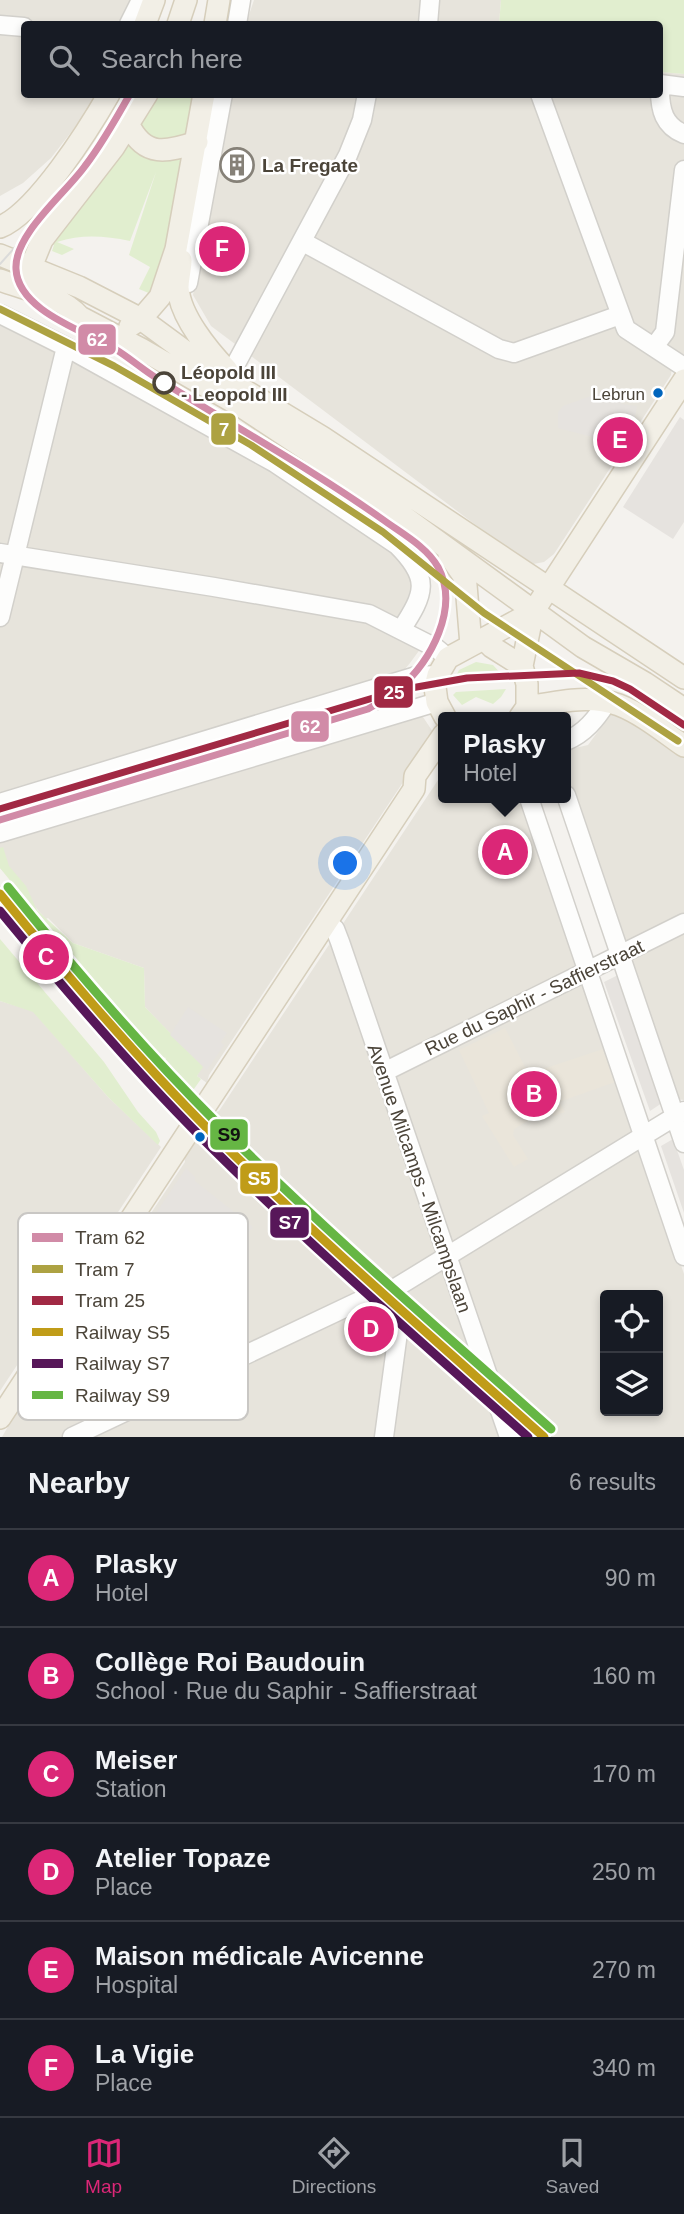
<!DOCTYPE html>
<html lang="en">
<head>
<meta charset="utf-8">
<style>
  :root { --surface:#171b24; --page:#20242c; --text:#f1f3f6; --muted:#9ea1a6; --line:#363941; --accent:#db2777 }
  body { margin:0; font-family:Helvetica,sans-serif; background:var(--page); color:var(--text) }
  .controls { position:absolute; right:21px; bottom:21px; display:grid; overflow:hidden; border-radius:7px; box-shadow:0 4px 10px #0003 }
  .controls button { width:63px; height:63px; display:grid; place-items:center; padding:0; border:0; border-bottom:2px solid var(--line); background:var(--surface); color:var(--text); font:35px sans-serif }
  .you { position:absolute; left:346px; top:864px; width:24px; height:24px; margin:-18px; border:5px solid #fff; border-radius:50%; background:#1a73e8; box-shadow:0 0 0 10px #1a73e833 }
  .badge { display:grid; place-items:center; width:46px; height:46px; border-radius:50%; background:var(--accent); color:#fff; font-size:23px; font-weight:700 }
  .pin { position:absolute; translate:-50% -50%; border:4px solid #fff; box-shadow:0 2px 7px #0006 }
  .popup { position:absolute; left:438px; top:712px; width:133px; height:91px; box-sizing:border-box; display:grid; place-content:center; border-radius:7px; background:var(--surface); filter:drop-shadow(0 2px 5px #0005); font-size:23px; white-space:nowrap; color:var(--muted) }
  .popup b { font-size:26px; color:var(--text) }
  .popup::after { content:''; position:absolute; left:50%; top:100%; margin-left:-14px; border:14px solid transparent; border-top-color:var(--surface) }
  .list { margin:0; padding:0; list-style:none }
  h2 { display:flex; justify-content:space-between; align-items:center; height:91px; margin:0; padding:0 28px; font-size:30px }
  h2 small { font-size:23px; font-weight:400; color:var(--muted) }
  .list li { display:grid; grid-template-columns:46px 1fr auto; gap:21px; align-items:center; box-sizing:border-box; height:98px; padding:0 28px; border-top:2px solid var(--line) }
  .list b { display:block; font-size:26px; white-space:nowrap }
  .list p { margin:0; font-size:23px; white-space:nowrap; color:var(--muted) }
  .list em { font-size:23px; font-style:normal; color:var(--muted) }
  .icon { flex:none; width:38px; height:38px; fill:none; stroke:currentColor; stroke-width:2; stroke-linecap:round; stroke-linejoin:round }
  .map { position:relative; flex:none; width:684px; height:1437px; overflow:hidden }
  .search { position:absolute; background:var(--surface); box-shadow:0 4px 10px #0003; left:21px; right:21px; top:21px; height:77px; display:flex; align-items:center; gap:18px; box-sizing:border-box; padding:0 24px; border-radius:7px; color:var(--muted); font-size:26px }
  .sheet { height:679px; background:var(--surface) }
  nav { display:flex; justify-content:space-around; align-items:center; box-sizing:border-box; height:98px; border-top:2px solid var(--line); background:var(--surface); font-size:19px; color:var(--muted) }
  nav a { display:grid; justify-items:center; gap:4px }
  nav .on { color:var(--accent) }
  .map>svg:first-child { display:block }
  .residential { fill:#e7e4dc; fill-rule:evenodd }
  .education { fill:#eae5da }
  .green { fill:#e1eecf }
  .parking { fill:#e6e3df }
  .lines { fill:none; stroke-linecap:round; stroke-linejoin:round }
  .minor-casing { stroke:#d2d0cb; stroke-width:21 }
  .major-casing { stroke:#d6cebb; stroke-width:24 }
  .minor { stroke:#fdfdfc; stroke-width:18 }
  .major { stroke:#f2efe6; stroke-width:21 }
  .tram { stroke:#dbdbda; stroke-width:2 }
  .rail-1-casing { stroke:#fff; stroke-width:14 }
  .rail-2-casing { stroke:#fff; stroke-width:14 }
  .rail-3-casing { stroke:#fff; stroke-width:14 }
  .rail-1 { stroke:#c09c18; stroke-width:9 }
  .rail-2 { stroke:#571759; stroke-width:9 }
  .rail-3 { stroke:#66b644; stroke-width:9 }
  .tram-1-casing { stroke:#fff; stroke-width:12 }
  .tram-2-casing { stroke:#fff; stroke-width:12 }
  .tram-3-casing { stroke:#fff; stroke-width:12 }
  .tram-1 { stroke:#d18ba7; stroke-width:7 }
  .tram-2 { stroke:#ada242; stroke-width:7 }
  .tram-3 { stroke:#a12944; stroke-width:7 }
  .stop-dot { fill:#fff; stroke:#4b4439; stroke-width:3.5 }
  .bus-dot { fill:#0065bd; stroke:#fff; stroke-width:2.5 }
  .labels { text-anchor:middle; stroke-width:5; stroke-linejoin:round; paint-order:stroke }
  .bus-label { font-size:17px; fill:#4b4439; stroke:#fff; text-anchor:end }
  .poi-label { font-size:19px; font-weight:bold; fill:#4b4439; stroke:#fff; text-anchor:start }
  .stop-label { font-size:19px; font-weight:bold; fill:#4b4439; stroke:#fff; text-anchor:start }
  .street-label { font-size:19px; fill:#4b4439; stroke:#fff }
  .key { fill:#fff; stroke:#c9c7c4; stroke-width:2 }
  .key-label { font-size:19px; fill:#4b4439 }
  .line-badge { stroke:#fff; stroke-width:2.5 }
  .badge-label { font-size:19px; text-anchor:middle; font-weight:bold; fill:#fff }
  .pale-badge-label { font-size:19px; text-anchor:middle; font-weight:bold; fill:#111 }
</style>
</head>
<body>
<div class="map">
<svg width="684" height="1437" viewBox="0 0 684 1437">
  <rect width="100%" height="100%" fill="#f4f2ee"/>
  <path class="residential" d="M0,0H136L128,24H24V94L100,95L51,158L23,183L0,196Z
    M254,0H501L499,24H246Z
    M660,72L684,74V354L676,356L662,348L668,337L669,328L661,327L656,337H646L640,346L668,362L672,367L671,375L554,554L544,562L528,565L516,559L517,556L211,326L193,295L231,95L660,94Z
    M0,323L75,358L235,446L378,539L409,564L413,591L401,622L421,648L410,663L400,675L0,793Z
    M613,711L684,754V1100L677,1099L629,962L634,957L631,940H624L620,936L566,779V750L588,745Z
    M421,714L433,732L429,743L209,1075L207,1083L197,1076L202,1067L145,1007L144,968L73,943L48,918L46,919L0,868V841Z
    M444,771V798H522L684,1274V1437H2L30,1388L34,1389L185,1162L184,1157L214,1113L219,1111ZM605,1295H658V1411H605Z
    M0,1001L33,1011L108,1097L161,1147L0,1391Z"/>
  <path class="education" d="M505,1028L528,1073L536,1069L539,1075L540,1070L603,1049L615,1082L559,1102L565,1112L554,1116L549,1108L514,1129L513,1135L528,1159L514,1167L482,1116L489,1113L459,1050Z"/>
  <path class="green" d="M501,0H684V74L660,72V24H499Z
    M156,95H197L188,133L182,139L155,143L140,126Z
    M127,143L183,155L175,220L151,294L139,289L150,267L129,255L156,172L130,241C104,236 82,234 57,242L74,249L62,255L52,251L54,245L48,242Z
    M476,662L493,665L505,678L453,682L459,670Z
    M506,689L501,697L493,704L476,697L462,705L453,695L456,692Z
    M3,847L9,866L26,886L37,910L73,943L144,968L145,1007L203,1067L197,1076L201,1079L189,1096L168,1080L158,1066L160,1061L164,1062L166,1058L153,1054L34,918L38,915L0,868V848Z
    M0,939L104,1062L138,1112L156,1132L160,1141L158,1145L108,1097L33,1012L0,1001Z"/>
  <path class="parking" d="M613,388L622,404L637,406L634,422L628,430L605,424L600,439L558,428V412L563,406Z
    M680,417L684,420V522L673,539L623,507Z
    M618,975L662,1103L650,1111L604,982Z
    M188,1007L227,1033L221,1042L224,1045L207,1070L170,1035Z
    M673,1139L684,1170V1213L661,1146Z
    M186,1168L195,1177V1181L253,1227L245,1237L239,1232L229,1247L207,1234L189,1261L195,1266L186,1280L134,1246Z"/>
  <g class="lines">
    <g class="minor-casing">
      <path id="minor" d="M129,24L141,0
        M237,24L241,0
        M428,24L430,0
        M0,25L24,27
        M660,84L684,87
        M660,90C660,110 664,126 684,134
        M540,94L626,329L684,367
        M303,242L499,349L514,353L620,315
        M188,283L223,94
        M0,314L66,347L275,463L397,545C431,579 425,593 401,630
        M654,347L665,332L684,170
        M231,373L348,155L362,120L367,94
        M0,553L214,587L369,614L436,648L448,658
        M0,617L66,347
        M566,741C585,733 596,719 607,702
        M566,795L684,1143
        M529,798L684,1256
        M0,803L416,676L438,675
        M0,833L437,702
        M325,923L335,929L340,942L509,1437
        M384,1072L684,923
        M72,1437L370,1296L392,1290L684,1111
        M384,1437L401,1310L392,1290"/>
    </g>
    <g class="major-casing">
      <path id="major" d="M145,24L154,0
        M178,24L186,0
        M215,24L219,0
        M129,125C145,158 167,152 197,142
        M0,227C36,213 89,129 109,94
        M0,255L79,287L141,319L209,369L322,437L684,678
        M181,260C181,269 178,278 178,288C180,316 208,350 227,370
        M0,280C28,291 59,294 80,317L143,350L242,407L363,487L583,647L645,683L684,709
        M35,281L31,267L42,240L114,147L147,94
        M130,326L141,319L160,297L176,249L204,94
        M449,555L463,575L466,585L471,645
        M484,639L492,647L522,666
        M527,707C557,702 590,694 619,705C642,714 664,732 684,746
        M445,717L437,702L435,687L438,675L448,658L533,612
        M520,717L527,707V684L522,666L533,612L684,380
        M0,1418L414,789L415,776L444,734"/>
    </g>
    <use href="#minor" class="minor"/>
    <use href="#major" class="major"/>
    <path class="tram" d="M0,264L35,225
      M257,436L294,466
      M130,776L163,771"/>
    <g class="rail-1-casing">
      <path id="rail-1" d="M0,894C67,976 136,1057 211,1132C318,1239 432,1337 544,1437"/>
    </g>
    <g class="rail-2-casing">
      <path id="rail-2" d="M0,911C65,990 132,1068 204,1140C308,1244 419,1340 528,1437"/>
    </g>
    <g class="rail-3-casing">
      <path id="rail-3" d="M8,887C75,970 144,1050 219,1125C325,1231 439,1329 551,1429"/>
    </g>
    <use href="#rail-1" class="rail-1"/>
    <use href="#rail-2" class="rail-2"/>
    <use href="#rail-3" class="rail-3"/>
    <g class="tram-1-casing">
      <path id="tram-1" d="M0,820L368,709C378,703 390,697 399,689C431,661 460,608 438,567C426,546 401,533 382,519C310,468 233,426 158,379C143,370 130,358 115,349C85,331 18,311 16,269C14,234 65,194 85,166C102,144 116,119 130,94"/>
    </g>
    <g class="tram-2-casing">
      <path id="tram-2" d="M0,309L114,366L251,445L383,532L484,613L678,741"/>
    </g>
    <g class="tram-3-casing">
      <path id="tram-3" d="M0,809L400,690L467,678L579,673L613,681L630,689L684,725"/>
    </g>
    <use href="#tram-1" class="tram-1"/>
    <use href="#tram-2" class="tram-2"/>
    <use href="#tram-3" class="tram-3"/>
  </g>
  <defs>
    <g id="building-ring" transform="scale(1.75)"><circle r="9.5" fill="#fff" stroke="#868178" stroke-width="1.5"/><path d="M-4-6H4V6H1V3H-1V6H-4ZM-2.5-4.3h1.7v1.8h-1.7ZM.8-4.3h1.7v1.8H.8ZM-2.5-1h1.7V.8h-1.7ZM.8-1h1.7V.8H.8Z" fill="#868178"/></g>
  </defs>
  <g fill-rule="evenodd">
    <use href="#building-ring" x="237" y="165"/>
  </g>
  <circle class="stop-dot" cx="164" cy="383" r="10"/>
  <g class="bus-dot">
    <circle cx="658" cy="393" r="6"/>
    <circle cx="200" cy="1137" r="6"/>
  </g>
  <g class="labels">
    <g class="bus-label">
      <text x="645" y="400">Lebrun</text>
    </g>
    <g class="poi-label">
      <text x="262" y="172">La Fregate</text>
    </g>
    <g class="stop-label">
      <text x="181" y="379">Léopold III<tspan x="181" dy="22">- Leopold III</tspan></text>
    </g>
    <g class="street-label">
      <text transform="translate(534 997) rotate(-26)" y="7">Rue du Saphir - Saffierstraat</text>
      <text transform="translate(420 1178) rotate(71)" y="7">Avenue Milcamps - Milcampslaan</text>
    </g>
  </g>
  <rect x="18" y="1213" width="230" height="207" rx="10" class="key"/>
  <rect x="32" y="1233" width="31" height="9" fill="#d18ba7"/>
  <rect x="32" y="1265" width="31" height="8" fill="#ada242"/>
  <rect x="32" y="1296" width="31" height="9" fill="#a12944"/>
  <rect x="32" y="1328" width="31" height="8" fill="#c09c18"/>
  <rect x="32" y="1359" width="31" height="9" fill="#571759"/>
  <rect x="32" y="1391" width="31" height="8" fill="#66b644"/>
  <g class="key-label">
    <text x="75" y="1244">Tram 62</text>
    <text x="75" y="1276">Tram 7</text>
    <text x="75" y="1307">Tram 25</text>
    <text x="75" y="1339">Railway S5</text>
    <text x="75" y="1370">Railway S7</text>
    <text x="75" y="1402">Railway S9</text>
  </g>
  <g class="line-badge">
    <rect x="77" y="323" width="40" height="33" rx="7" fill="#d18ba7"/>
    <rect x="210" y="412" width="27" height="34" rx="7" fill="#ada242"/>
    <rect x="373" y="675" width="41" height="34" rx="7" fill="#a12944"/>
    <rect x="290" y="710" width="40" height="33" rx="7" fill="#d18ba7"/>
    <rect x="209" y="1118" width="40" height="33" rx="7" fill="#66b644"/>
    <rect x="239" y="1162" width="40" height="33" rx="7" fill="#c09c18"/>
    <rect x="269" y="1206" width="41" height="33" rx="7" fill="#571759"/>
  </g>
  <g class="badge-label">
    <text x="97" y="346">62</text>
    <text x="224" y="436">7</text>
    <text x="394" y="699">25</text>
    <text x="310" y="733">62</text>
    <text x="259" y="1185">S5</text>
    <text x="290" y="1229">S7</text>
  </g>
  <g class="pale-badge-label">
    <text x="229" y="1141">S9</text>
  </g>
</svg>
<div class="controls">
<button><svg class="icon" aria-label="locate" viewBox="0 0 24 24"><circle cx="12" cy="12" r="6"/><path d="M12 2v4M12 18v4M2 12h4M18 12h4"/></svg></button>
<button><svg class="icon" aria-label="layers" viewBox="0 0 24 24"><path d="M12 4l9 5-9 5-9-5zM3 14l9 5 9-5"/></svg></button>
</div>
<div class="you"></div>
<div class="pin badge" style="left:505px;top:852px">A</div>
<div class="popup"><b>Plasky</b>Hotel</div>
<div class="pin badge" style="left:534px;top:1094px">B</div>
<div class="pin badge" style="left:46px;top:957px">C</div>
<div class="pin badge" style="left:371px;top:1329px">D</div>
<div class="pin badge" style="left:620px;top:440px">E</div>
<div class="pin badge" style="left:222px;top:249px">F</div>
<div class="search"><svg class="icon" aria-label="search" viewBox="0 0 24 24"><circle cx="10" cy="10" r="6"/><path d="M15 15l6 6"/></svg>Search here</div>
</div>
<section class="sheet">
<h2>Nearby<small>6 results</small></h2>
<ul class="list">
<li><span class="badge">A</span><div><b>Plasky</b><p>Hotel</p></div><em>90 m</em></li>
<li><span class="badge">B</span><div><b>Collège Roi Baudouin</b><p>School · Rue du Saphir - Saffierstraat</p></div><em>160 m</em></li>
<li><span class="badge">C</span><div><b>Meiser</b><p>Station</p></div><em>170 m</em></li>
<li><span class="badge">D</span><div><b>Atelier Topaze</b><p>Place</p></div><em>250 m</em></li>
<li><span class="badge">E</span><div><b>Maison médicale Avicenne</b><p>Hospital</p></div><em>270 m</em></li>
<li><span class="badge">F</span><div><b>La Vigie</b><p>Place</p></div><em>340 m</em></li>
</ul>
</section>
<nav>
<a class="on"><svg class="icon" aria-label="map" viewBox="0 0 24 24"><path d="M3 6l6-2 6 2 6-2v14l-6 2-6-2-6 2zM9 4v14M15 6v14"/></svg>Map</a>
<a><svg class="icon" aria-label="directions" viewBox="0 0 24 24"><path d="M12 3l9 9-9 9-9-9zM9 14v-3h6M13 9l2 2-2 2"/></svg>Directions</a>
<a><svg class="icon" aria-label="saved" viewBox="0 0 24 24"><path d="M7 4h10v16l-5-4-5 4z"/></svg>Saved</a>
</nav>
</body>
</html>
